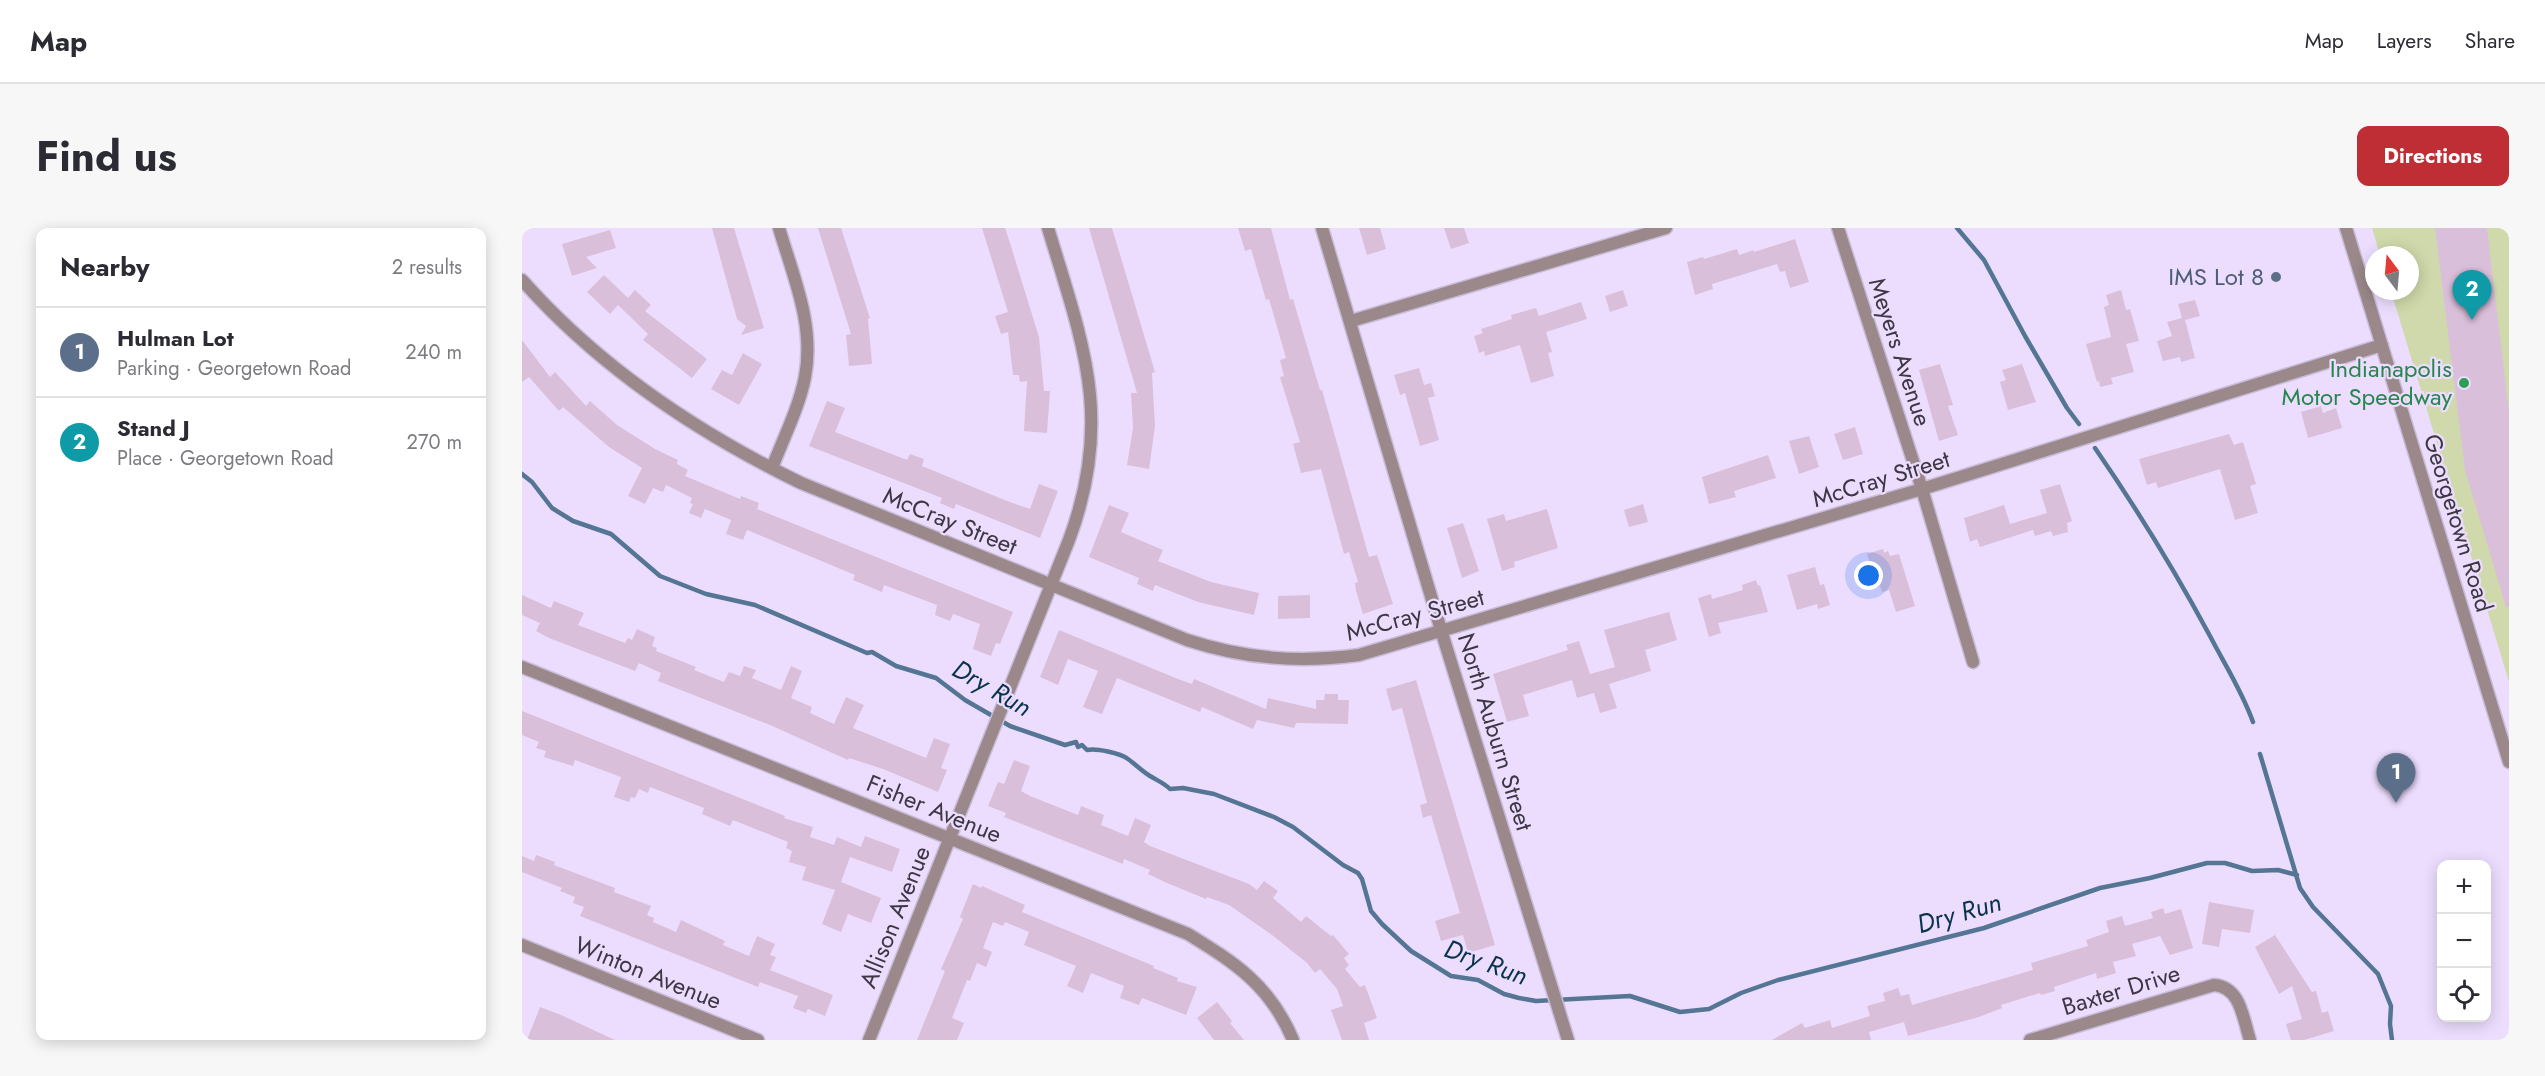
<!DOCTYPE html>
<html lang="en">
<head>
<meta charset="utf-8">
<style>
  :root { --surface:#fff; --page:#f7f7f7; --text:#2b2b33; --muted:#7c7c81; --line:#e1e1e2; --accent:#be2e34 }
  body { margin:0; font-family:Jost,sans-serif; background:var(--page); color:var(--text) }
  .controls { position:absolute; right:18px; bottom:18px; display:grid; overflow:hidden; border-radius:12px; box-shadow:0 3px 15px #0003 }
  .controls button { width:54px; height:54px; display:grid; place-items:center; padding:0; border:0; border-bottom:2px solid var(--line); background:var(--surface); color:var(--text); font:30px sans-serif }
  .compass { position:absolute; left:1843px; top:18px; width:54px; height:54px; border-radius:50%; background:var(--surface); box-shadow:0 3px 15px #0003; rotate:344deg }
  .you { position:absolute; left:1347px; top:348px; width:21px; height:21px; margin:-15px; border:4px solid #fff; border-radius:50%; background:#1a73e8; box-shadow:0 0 0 9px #1a73e833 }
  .badge { display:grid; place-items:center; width:39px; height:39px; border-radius:50%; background:var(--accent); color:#fff; font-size:20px; font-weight:700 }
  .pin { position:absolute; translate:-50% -50px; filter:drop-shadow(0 2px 3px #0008) }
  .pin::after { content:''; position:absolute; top:32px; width:21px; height:18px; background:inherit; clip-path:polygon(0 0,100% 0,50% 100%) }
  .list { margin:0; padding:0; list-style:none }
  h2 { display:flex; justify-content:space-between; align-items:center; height:78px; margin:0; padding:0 24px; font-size:26px }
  h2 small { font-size:20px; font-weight:400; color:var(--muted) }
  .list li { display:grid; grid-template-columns:39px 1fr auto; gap:18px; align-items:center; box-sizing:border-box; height:90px; padding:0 24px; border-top:2px solid var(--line) }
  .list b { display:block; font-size:22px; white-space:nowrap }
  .list p { margin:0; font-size:20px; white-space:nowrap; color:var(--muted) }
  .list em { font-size:20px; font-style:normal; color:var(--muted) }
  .icon { flex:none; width:33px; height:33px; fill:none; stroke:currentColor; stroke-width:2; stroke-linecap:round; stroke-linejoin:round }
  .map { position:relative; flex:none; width:1987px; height:812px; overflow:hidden; border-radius:12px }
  header { display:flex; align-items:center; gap:36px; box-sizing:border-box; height:84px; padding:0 30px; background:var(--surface); border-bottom:2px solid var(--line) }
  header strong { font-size:28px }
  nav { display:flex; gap:33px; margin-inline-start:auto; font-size:21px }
  .intro { display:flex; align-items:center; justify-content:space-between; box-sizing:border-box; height:144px; padding:0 36px }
  h1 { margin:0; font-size:42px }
  .button { padding:15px 27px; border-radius:12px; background:var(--accent); color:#fff; font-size:21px; font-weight:700 }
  main { display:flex; gap:36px; padding:0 36px }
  aside { flex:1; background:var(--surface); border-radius:12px; box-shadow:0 3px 15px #0003 }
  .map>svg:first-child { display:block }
  .green { fill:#d0d9ab }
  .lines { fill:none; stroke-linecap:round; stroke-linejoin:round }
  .stream { stroke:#547593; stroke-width:4.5 }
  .building { fill:#dabfda }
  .street-casing { stroke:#c9bcd9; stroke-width:15 }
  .street { stroke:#9a888a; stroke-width:12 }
  .service-dot { fill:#5c6f8a; stroke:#ecddfe; stroke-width:2 }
  .leisure-dot { fill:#2e9e5b; stroke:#ecddfe; stroke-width:2 }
  .labels { text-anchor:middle; stroke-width:4.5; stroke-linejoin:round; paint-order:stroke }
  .service-label { font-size:24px; fill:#4e5e75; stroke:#ecddfe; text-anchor:end }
  .street-label { font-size:24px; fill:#3d3744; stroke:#ecddfe }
  .leisure-label { font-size:24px; fill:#27864d; stroke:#ecddfe; text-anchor:end }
  .water-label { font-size:26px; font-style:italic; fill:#09334d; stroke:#ecddfe }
</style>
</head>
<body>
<header>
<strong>Map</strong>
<nav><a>Map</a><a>Layers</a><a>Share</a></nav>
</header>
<div class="intro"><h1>Find us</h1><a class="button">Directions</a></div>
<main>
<aside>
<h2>Nearby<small>2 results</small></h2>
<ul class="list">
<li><span class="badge" style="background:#5c6f8a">1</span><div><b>Hulman Lot</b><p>Parking · Georgetown Road</p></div><em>240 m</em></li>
<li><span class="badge" style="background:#0f9aa8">2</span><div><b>Stand J</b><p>Place · Georgetown Road</p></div><em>270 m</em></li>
</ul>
</aside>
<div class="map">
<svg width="1987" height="812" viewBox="0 0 1987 812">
  <rect width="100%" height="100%" fill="#ecddfe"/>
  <path class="green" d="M1850,0H1987V454L1869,63H1888V27H1858Z"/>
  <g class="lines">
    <path class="stream" d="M1435,0L1462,32L1503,108L1545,180L1557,196
      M1573,220C1615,281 1653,343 1688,408C1703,437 1720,463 1731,494
      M0,246L10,254L30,280L51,293L89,306L138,348L184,366L233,377L345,425L350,424L374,438L414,450L443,472L488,498L543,517L554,514L556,519L560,517L565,522C574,520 598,525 606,531C613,536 620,543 628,548C636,553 642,555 648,561L661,560L692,566L752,589L771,599L821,637L836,645L840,651L849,683L860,696L889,723L929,748L956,752L982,766L997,770L1014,773L1108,768L1158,784L1187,781L1219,765L1256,752L1462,700L1578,660L1628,650L1685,635H1703L1730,643L1756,642L1775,647
      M1738,526L1778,660L1791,679L1856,746L1869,778L1868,796L1870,812"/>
  </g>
  <path class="building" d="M190,0H212L242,100L219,107L224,98L215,91Z
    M296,0H319L348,90L346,91L350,136L327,138L324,107L329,106Z
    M460,0H483L488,15L517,109L522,163H528L525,205L502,203L505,153L498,154L497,147H491L486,104L479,106L473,88L486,84Z
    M567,0H590L633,144L630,145L633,198L627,241L605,237L611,200L609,165H615Z
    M716,0H749L768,72L771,71L798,162H800L847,329L855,327L871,376L841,386L834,363L833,355L836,354L827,324L822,326L799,241L779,245L771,216L778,214L758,149L762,148L758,132L764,130L747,71L744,72L729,21L723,23Z
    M837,0H858L864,21L845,27Z
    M922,0H942L947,15L929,21Z
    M1913,0H1965L1987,184V379H1984L1943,242Z
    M88,2L94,20L64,29L75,40L50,48L40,16Z
    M1273,11L1287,54L1268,60L1263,43L1258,44L1255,36L1190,56L1191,61L1173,67L1165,34L1181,29L1182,31L1215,21L1217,27L1232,22V24Z
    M82,47L106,70L113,62L129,77L123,83L185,131L170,150L121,112L126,106L96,77L88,86L65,64Z
    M1101,62L1106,78L1088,84L1083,68Z
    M1599,62L1604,82L1608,81L1617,113L1604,116L1612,144L1589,150L1591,156L1578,159L1577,153L1575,154L1564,116L1589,109L1582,79L1587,77L1584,67Z
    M1673,72L1678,88L1663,92L1673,130L1659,134L1658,129L1641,133L1635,113L1650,108L1645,94L1660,90L1656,76Z
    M1059,74L1065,91L1024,104L1030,124L1026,125L1032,148L1009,155L998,117L963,128L962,123L957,125L952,108L961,105L959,101L990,91L989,87L1014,80L1017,88Z
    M0,112L28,149L33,144L64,178L68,173L95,197L133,221L156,232L155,236L166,242L163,248L218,271L219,268L237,275L235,281L491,384L478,416L474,415L469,428L451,421L458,396L431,386L428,393L413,387L415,377L362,357L360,364L331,352L333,347L225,302L221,312L204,306L209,292L183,281L179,290L167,285L171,276L168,275L170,270L144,257L141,264L131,260L123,276L106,268L120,240L87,219L41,179L37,183L7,149L0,154Z
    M221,125L240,136L217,177L189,161L200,142L210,147Z
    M1418,136L1431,177L1426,178L1436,207L1417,213L1397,142Z
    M1500,136L1514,174L1486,182L1478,154L1484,152L1480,142Z
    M897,140L902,157L909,155L913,168L906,170L917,212L898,218L883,165L878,167L872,147Z
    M305,173L323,180L313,204L385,232L388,226L402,231L400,238L485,273L508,281L517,256L536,263L518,310L434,276L432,281L418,275L420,270L287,218Z
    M1799,178L1801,185L1814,180L1820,200L1786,210L1779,184Z
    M1333,199L1341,226L1321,232L1312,206Z
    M1707,206L1712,217L1721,214L1734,256L1728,258L1736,285L1713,292L1698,241L1636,260L1634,254L1625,257L1617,231Z
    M1287,208L1297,239L1277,246L1267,213Z
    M1246,227L1254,250L1212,263L1214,269L1187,276L1180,249Z
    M1538,256L1550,293L1545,295L1546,304L1531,308L1529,303L1513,308L1511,302L1458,319L1455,311L1448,314L1442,290L1482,277L1488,296L1525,285L1518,262Z
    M1121,276L1126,294L1107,299L1102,282Z
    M587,277L607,285L599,304L641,322L636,333L689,354L737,365L732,387L676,374L633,357L631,363L615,356L617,350L567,329Z
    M1025,281L1036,320L992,334L993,339L980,343L965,291L982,286L984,293Z
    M941,295L957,343L940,350L925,300Z
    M1361,321L1362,325L1366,323L1368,328L1377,326L1393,378L1374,384L1367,362L1360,364L1358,358L1355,359L1345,326Z
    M1293,339L1298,357L1302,356L1308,377L1296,381L1295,376L1275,382L1265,347Z
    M1234,352L1236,358L1238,357L1246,384L1196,395L1199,405L1187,409L1176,370L1189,366L1190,371L1221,362L1220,357Z
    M0,367L29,380L32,373L62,385L56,397L103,415L106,410L110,412L115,401L133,409L130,418L135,420L134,423L174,439L172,442L202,454L207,444L218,448L222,438L234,442L230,450L259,462L269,438L280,443L269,470L290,479L288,485L312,496L324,469L342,477L331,500L404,530L412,510L428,516L419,540L425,542L416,564L361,541L327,530L326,532L248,497L136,453L139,445L117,435L113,443L27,410L14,403L18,395L0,387Z
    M788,367V390L756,391V368Z
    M1147,384L1155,412L1123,422L1129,443L1087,456L1095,480L1078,485L1072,465L1055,470L1050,452L1001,467L1007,488L985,494L971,446L1046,422L1044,417L1057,413L1068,446L1093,439L1082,402Z
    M537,402L656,451L670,456L672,451L744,481L746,470L794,481V472H802L803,466H816V472H827L826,496L774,495L772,500L735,492L731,501L680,479L678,484L595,450L580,486L561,479L576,443L546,431L536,457L518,449Z
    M894,452L973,717L946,725L941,707L919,713L913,693L938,685L909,587L901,590L898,577L905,575L880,480L870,483L864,461Z
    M0,483L263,588L262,590L291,599L288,609L312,617L315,609L339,619L343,608L378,621L370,644L328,629L319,654L359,670L349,695L326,686L319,704L300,696L313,662L280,652L284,639L267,634L270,623L264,620L266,614L211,592L208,598L180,586L182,580L128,559L126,565L117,561L113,570L109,569L107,574L92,569L99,549L53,532L51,538L22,529L24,523L14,520L17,514L0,507Z
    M492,532L508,538L499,563L508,568L556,587L559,578L582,587L579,597L606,608L613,590L629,597L622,614L628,618L727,656L735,662L742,653L756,663L751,670L779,694L784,688L809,708L811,707L827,726L822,730L827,737L823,741L838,759L843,757L855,790L842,795L847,812H820L809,782L821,778L815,761L798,741L793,745L785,735L750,707L707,677L685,669L684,671L645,655L626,646L628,642L602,631L601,636L482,589L484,585L466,578L476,554L482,556Z
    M14,627L33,634L32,637L93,660L92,664L129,678L125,687L132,690L131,694L154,704L159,692L203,713L201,717L227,728L235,708L253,716L248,727L254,729L248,742L311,767L303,788L286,781L284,785L271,780L276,768L238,754L236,759L58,688L62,679L51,675L53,669L38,663L40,660L0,644V628L12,633Z
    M451,656L459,660L460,658L503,677L500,684L632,738L631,740L656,750L655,753L675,759L664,787L620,770L617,777L598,770L602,758L569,745L561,765L545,758L554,738L502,717L507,704L483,694L481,698L471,694L461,720L470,724L464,739L455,735L448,753L445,752L430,790L442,795L435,812H395L423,743L419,741L441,691L438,689Z
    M1687,674L1732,682L1728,705L1700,701L1697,719L1680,716Z
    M1641,680L1643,686L1659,681L1671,720L1648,727L1638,708L1610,716L1614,728L1591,734L1594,745L1575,751L1574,745L1532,759L1533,763L1519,767L1518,765L1479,777L1480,780L1457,789L1386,808L1382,794L1347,804L1349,812H1250L1280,795L1283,800L1308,792L1310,800L1348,788L1345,778L1363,773L1361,765L1376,760L1379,768L1387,766L1390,777L1511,742L1509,735L1566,718L1564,712L1587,704L1584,693L1600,688L1603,698L1631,690L1629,684Z
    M1753,707L1790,764L1794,763L1800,785L1806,783L1812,803L1782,812H1769L1764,796L1780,791L1770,758L1757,766L1733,719Z
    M695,774L710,793L708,795L722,812H692L675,790Z
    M18,779L39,787L93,812H5Z"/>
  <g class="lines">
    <g class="street-casing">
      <path id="street" d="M800,0L919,402L1046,812
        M1316,0L1400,261L1451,434
        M1824,0L1987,534
        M0,52C78,140 174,204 279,255L665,412C723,431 777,435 837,427L1400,261L1860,117
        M829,93L1144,0
        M250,240C261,211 277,180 283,149C293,97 271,48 257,0
        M0,439L666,706C713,735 748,757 771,812
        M0,717L236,812
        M347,812L547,312C592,191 561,116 526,0
        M1508,812L1692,757C1719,759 1721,791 1728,812"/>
    </g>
    <use href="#street" class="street"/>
  </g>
  <circle class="service-dot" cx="1754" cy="49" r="6"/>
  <circle class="leisure-dot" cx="1942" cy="155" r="6"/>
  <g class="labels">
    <g class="service-label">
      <text x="1742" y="57">IMS Lot 8</text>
    </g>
    <g class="street-label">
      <text transform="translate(1378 124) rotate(72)" y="8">Meyers Avenue</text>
      <text transform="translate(1359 251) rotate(-17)" y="8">McCray Street</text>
      <text transform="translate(428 293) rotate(22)" y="8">McCray Street</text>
      <text transform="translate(1936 295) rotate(73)" y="8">Georgetown Road</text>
      <text transform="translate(893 387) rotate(-15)" y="8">McCray Street</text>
      <text transform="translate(973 504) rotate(73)" y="8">North Auburn Street</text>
      <text transform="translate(412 581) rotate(22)" y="8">Fisher Avenue</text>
      <text transform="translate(373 689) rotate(-68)" y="8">Allison Avenue</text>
      <text transform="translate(126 745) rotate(22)" y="8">Winton Avenue</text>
      <text transform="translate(1599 762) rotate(-17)" y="8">Baxter Drive</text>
    </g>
    <g class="leisure-label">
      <text x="1930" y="149">Indianapolis<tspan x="1930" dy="28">Motor Speedway</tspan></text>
    </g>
    <g class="water-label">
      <text transform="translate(470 460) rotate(30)" y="9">Dry Run</text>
      <text transform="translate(1437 685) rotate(-16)" y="9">Dry Run</text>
      <text transform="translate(964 734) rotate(20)" y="9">Dry Run</text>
    </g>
  </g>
</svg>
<div class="controls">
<button>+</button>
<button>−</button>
<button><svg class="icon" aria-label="locate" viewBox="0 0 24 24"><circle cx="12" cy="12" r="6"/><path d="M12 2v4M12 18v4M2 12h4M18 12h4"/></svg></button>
</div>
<svg class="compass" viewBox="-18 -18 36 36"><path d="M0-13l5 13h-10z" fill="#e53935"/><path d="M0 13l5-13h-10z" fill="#7c7c81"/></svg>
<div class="you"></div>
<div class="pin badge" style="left:1874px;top:575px;background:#5c6f8a">1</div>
<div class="pin badge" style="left:1950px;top:92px;background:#0f9aa8">2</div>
</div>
</main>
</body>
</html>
